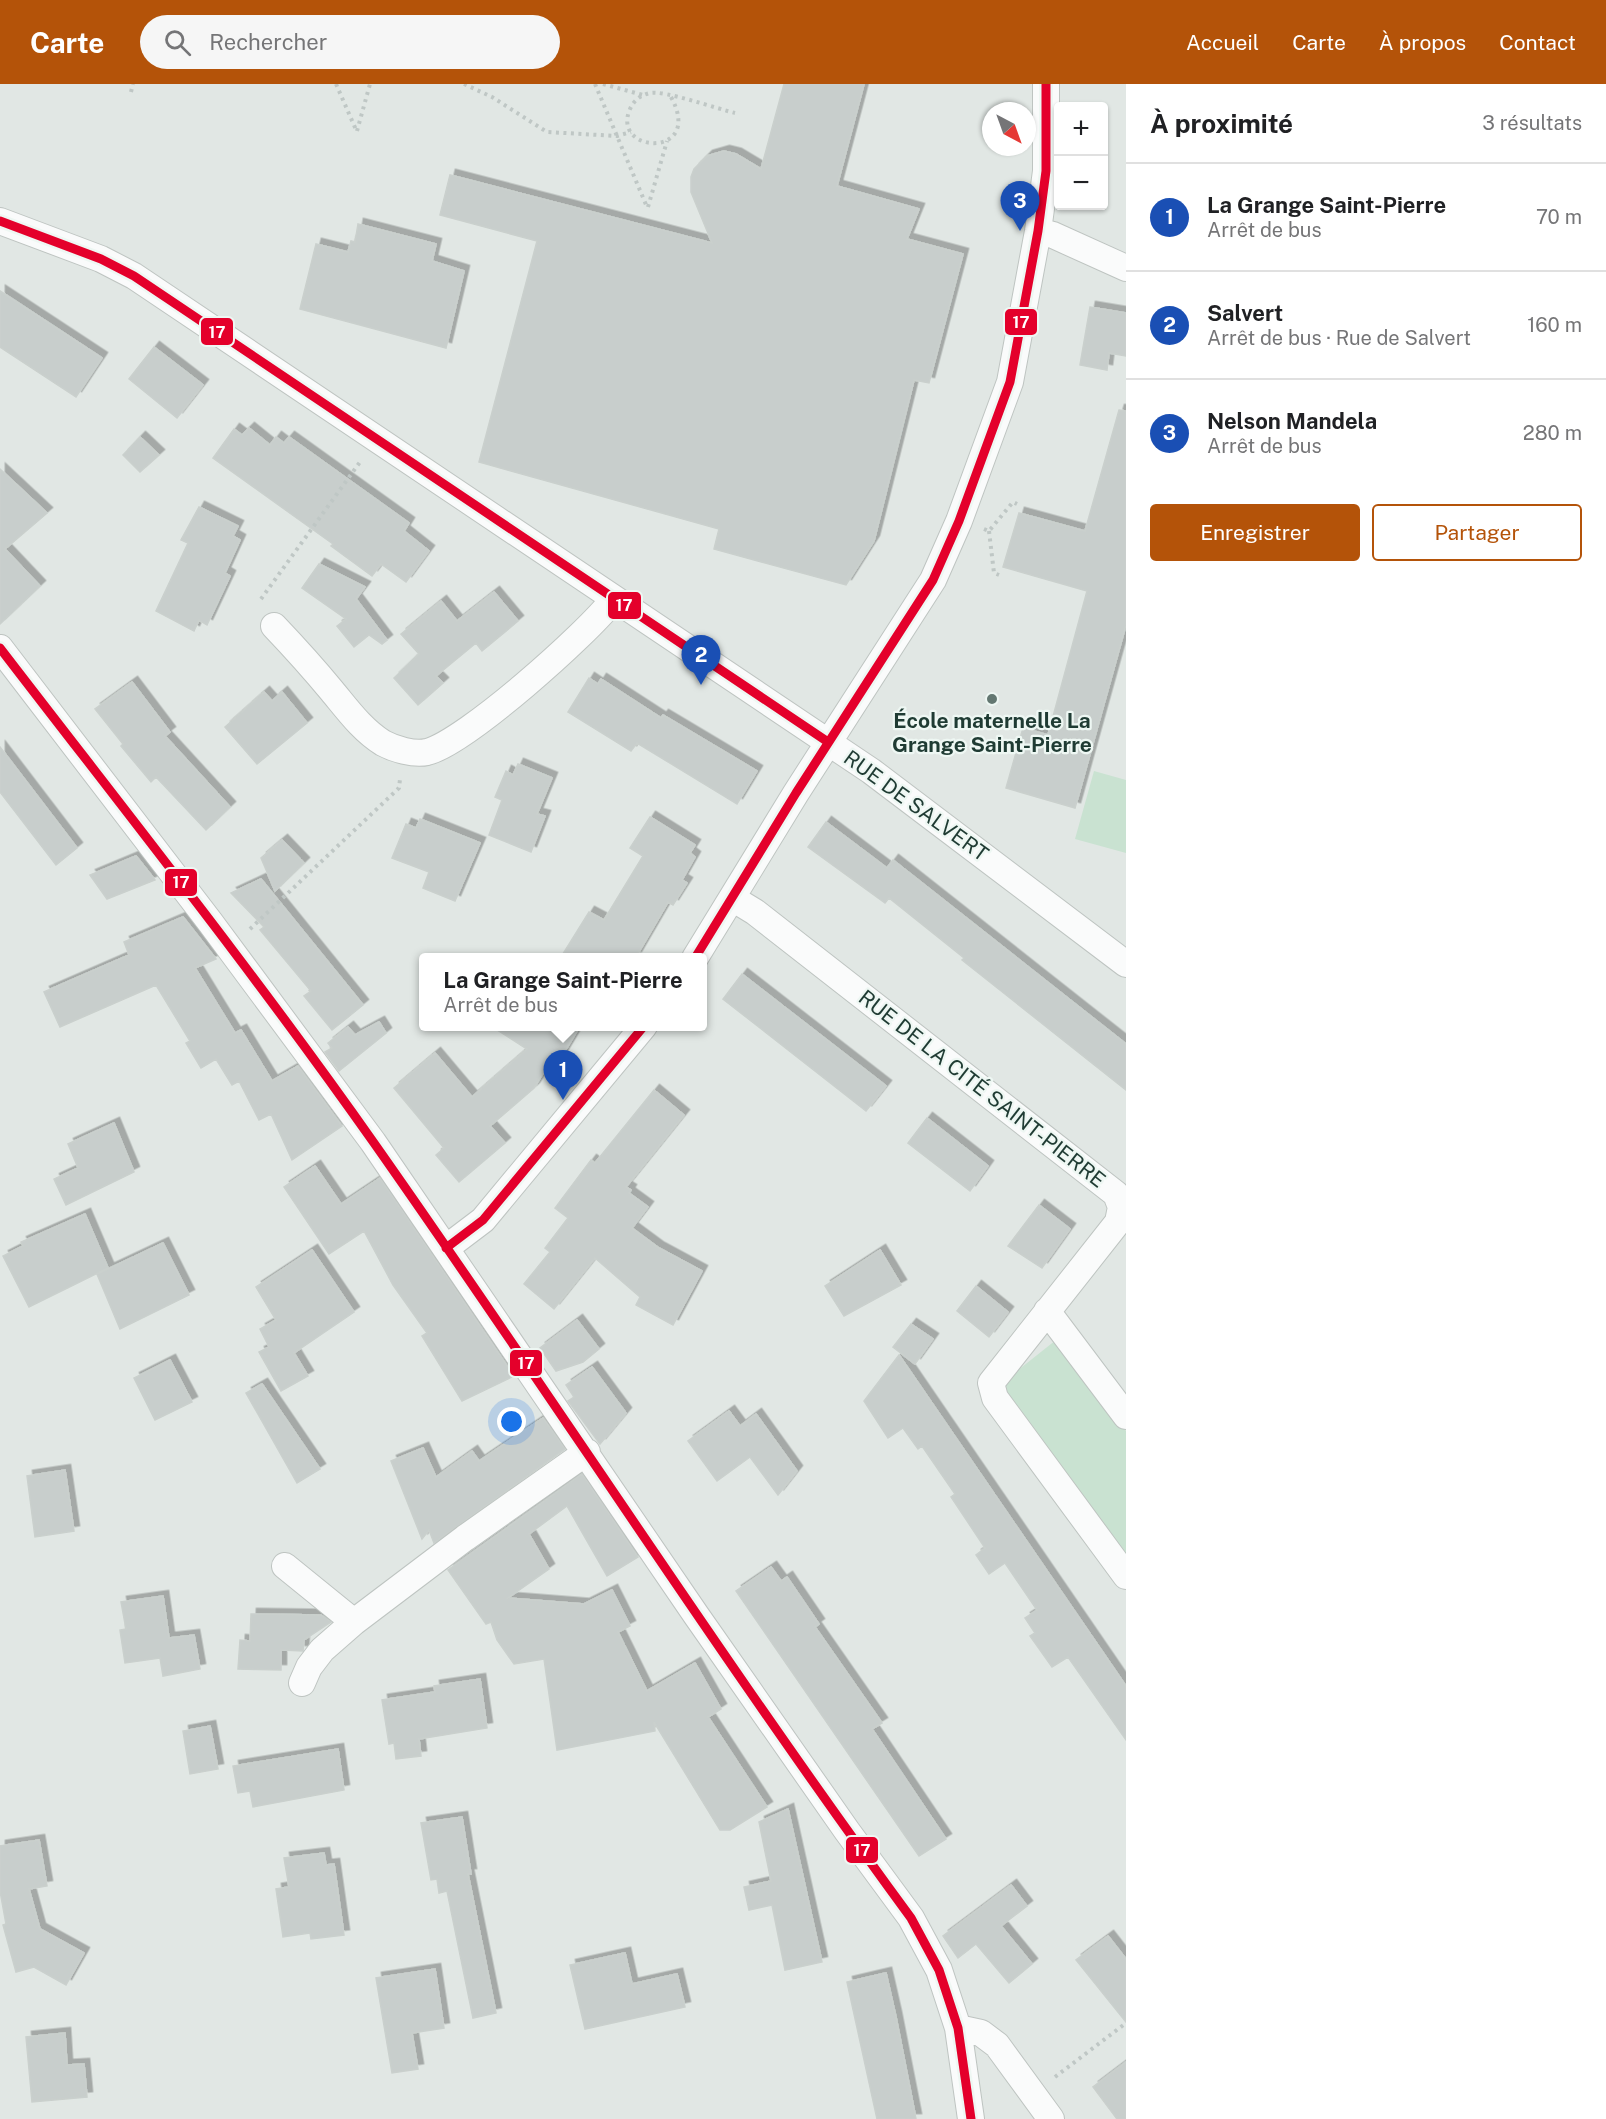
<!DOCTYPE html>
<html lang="fr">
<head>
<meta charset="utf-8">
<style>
  :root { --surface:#fff; --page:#f6f6f6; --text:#202124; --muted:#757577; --line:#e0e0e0; --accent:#b45309 }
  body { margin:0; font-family:"Public Sans",sans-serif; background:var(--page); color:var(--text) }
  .controls { position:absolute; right:18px; top:18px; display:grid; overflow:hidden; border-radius:6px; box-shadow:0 2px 4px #0004 }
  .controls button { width:54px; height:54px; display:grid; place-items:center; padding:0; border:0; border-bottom:2px solid var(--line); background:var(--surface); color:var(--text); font:30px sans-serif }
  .compass { position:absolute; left:982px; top:18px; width:54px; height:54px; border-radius:50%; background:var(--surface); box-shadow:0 2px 4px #0004; rotate:139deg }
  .you { position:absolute; left:512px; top:1338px; width:21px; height:21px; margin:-15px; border:4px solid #fff; border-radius:50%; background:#1a73e8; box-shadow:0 0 0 9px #1a73e833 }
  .badge { display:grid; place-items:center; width:39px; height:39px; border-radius:50%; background:var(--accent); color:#fff; font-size:20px; font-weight:700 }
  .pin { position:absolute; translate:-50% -50px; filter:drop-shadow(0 2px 3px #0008) }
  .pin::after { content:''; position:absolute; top:32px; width:21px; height:18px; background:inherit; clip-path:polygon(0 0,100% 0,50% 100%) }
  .popup { position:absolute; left:419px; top:869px; width:288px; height:78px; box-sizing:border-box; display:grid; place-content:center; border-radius:6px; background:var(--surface); filter:drop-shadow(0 2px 4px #0005); font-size:20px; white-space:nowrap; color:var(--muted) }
  .popup b { font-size:22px; color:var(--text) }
  .popup::after { content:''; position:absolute; left:50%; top:100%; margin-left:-12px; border:12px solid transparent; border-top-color:var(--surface) }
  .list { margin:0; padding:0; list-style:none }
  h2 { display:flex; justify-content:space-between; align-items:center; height:78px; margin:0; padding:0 24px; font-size:26px }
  h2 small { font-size:20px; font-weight:400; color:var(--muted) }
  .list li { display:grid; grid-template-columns:39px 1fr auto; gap:18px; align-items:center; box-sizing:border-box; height:108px; padding:0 24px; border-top:2px solid var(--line) }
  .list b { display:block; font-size:22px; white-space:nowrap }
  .list p { margin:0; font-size:20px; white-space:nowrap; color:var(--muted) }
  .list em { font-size:20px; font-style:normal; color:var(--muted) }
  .actions { display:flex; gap:12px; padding:18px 24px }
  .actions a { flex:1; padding:14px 0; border:2px solid var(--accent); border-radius:6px; text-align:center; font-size:21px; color:var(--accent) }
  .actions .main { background:var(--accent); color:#fff }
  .icon { flex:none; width:33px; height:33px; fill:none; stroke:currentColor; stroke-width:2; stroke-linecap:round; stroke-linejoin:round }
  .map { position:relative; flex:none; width:1126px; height:2035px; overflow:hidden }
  header { display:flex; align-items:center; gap:36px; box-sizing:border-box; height:84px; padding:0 30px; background:var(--accent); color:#fff }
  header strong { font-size:28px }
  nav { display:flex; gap:33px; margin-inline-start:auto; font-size:21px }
  .search { width:420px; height:54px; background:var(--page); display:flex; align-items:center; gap:15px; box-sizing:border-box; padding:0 21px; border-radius:33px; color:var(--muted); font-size:22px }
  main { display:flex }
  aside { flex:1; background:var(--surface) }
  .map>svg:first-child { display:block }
  .green { fill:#c9e2d1 }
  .building { fill:#c8cecc; stroke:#cad0cd; stroke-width:1.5; filter:url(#shadow) }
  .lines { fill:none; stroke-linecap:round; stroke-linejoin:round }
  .minor-casing { stroke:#bec4c1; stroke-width:28 }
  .path { stroke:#bfc7c5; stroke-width:4; stroke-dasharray:3 4.5; stroke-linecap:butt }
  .minor { stroke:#fafbfb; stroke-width:26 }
  .bus-1-casing { stroke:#eef7f3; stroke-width:14 }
  .bus-1 { stroke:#e4002b; stroke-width:9 }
  .poi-dot { fill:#637771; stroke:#eef7f3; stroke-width:2 }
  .labels { text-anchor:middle; stroke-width:4.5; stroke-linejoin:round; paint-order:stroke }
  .poi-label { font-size:21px; font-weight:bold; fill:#1f3b33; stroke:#eef7f3 }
  .street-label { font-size:21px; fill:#1f3b33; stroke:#eef7f3 }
  .line-badge { stroke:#eef7f3; stroke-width:2 }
  .badge-label { font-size:16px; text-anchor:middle; font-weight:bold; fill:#fff }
</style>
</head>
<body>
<header>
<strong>Carte</strong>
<div class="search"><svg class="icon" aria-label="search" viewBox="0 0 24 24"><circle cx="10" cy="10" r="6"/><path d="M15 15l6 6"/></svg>Rechercher</div>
<nav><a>Accueil</a><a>Carte</a><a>À propos</a><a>Contact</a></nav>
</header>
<main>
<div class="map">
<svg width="1126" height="2035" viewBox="0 0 1126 2035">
  <defs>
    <filter id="shadow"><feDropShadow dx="5.5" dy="-5.5" stdDeviation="0" flood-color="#0004"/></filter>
  </defs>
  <rect width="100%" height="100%" fill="#e1e7e4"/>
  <path class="green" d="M1094,687L1126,696V769L1075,755Z
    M1056,1256L1126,1347V1477L998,1302Z"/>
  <path class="building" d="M784,0H864L837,102L919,125L907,155L963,170L929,299L914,296L874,457L846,501L714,465L719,445L479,378L537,157L440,131L450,91L712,159L691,108V93L694,85L707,72L724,67L736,70L761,85Z
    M358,140L436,160L432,177L464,187L446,264L300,225L316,160L348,168L351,157L355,158Z
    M0,207L102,274L76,313L0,263Z
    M1090,223L1126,229V272L1109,269L1107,286L1080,281Z
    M154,263L203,301L177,334L129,295Z
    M1119,326L1126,327V541L1075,724L1006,704L1023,644L1048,651L1087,507L1003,483L1019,429L1085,447Z
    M249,344L270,361L276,353L284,359L289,353L409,439L404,447L429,467L406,498L381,480L372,492L331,462L333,460L213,374L234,345L242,351Z
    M140,353L159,371L140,388L123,371Z
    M0,385L47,429L5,465L40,502L0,540Z
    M199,423L238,442L233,452L240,456L225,489L230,492L207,541L199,536L194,547L156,527L188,459L181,456Z
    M319,480L365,503L356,515L387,556L382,560L369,551L354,563L337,542L346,535L302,504Z
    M494,508L518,537L482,567L476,559L436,592L443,599L418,621L394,594L419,570L401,550L441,517L457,537Z
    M589,594L598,600L601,595L661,634L663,631L757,687L737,720L637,659L631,667L568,628Z
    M132,598L170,648L165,652L230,723L206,746L156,693L151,698L121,662L123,660L95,625Z
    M264,608L272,617L282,608L307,639L257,680L225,643Z
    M0,663L77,764L56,781L0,708Z
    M518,680L552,694L537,730L545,732L531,768L489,751L502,716L495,713L506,687L513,691Z
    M650,733L695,761L690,769L695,773L682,796L687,799L673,821L668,818L636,873H561L589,828L604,836L643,772L630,764Z
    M420,735L480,759L455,817L423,804L429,788L392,774L406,740L416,744Z
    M826,738L887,784L893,776L1126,960V1006L962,876L964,874L889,814L885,819L808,763Z
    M282,756L304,779L275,807L261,774Z
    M136,772L155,796L107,815L90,791Z
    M261,795L363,921L332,946L304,912L311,907L260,846L264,843L231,809Z
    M183,833L216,875L195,884L235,949L241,946L272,997L298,982L342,1042L292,1076L271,1030L259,1036L239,997L232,1001L216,975L201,984L186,959L190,957L156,901L60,943L44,908L129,871L124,858Z
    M742,890L886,1002L866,1027L723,915Z
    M379,938L386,949L339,987L325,968L332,964L328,959L348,943L355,951Z
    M491,942H580L561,974L555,970L534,1004L490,1042L505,1059L459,1098L436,1071L444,1064L394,1004L435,969L472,1013L527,965Z
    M654,1006L684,1031L626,1103L631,1106L629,1109L648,1123L632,1144L659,1164L702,1187L673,1241L636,1221L640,1213L595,1174L554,1225L524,1200L550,1168L545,1164L568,1134L555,1124L591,1076L595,1079Z
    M927,1034L988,1082L970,1107L908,1059Z
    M114,1039L134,1088L66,1121L54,1095L78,1084L68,1060Z
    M315,1082L341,1120L380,1094L514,1292L462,1317L422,1252L427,1249L393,1201L364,1147L329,1170L284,1103Z
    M1039,1121L1070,1145L1042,1184L1008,1162Z
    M85,1130L108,1184L29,1223L3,1172L23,1162L21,1158Z
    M163,1159L189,1211L120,1245L97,1190Z
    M312,1166L354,1228L294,1269L308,1292L281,1307L259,1268L269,1263L260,1245L276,1236L256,1203Z
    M880,1166L901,1201L844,1232L825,1202Z
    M976,1202L1008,1228L989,1253L957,1227Z
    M577,1236L599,1265L583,1278L556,1287L540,1264Z
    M911,1240L933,1255L915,1280L893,1263Z
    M899,1271L1126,1602V1656L1068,1573L1052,1583L1030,1552L1035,1549L1025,1534L1037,1526L1005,1479L989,1490L976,1471L985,1464L951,1413L955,1410L922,1362L918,1365L903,1344L888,1354L864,1317Z
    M170,1276L192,1318L155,1336L134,1294Z
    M592,1283L626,1329L600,1360L568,1317L574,1313L566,1301Z
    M262,1300L320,1385L297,1399L246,1309Z
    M729,1327L740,1342L756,1330L797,1387L778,1411L750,1373L717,1397L688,1357Z
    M543,1334L565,1365L434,1459L429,1446L422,1455L391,1377L423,1364L436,1393L472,1367L479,1377Z
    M65,1386L74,1447L35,1453L27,1392Z
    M582,1390L638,1473L607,1492L567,1422L529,1450L549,1485L508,1514L584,1520L612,1506L630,1542L618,1548L647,1607L695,1579L721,1625L708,1633L767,1723L730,1746H720L654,1638L655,1647L557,1666L544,1575L514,1580L497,1556L491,1538L486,1540L448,1486Z
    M771,1483L781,1497L787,1493L819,1540L815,1543L882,1639L872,1645L946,1755L919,1772L736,1507Z
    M163,1512L169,1554L194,1551L200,1585L163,1592L160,1574L125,1579L120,1546L126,1545L121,1518Z
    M251,1530L321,1531L331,1538L304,1556L303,1567L281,1566V1586L238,1585L240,1556L250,1557Z
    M480,1595L487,1644L419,1655L421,1672L396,1675L394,1659L389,1660L382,1616L435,1608L434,1602Z
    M210,1642L218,1685L190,1690L183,1647Z
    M338,1665L344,1706L253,1723L250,1707L238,1709L233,1682Z
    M788,1725L822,1878L785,1886L772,1821L749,1826L744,1803L771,1797L759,1738Z
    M462,1733L471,1790H468L496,1929L473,1934L447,1807L439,1809L437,1795L431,1796L421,1739Z
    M39,1756L47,1802L29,1805L40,1845L84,1869L66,1901L34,1883L16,1888L3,1841L6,1840L0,1807V1762Z
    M324,1769L326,1781L334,1780L344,1851L311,1855L310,1849L283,1853L276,1805L289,1803L284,1774Z
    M1011,1801L1027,1822L1001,1842L1032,1880L1009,1899L976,1860L958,1874L943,1852Z
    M1108,1852L1126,1875V1938L1076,1876Z
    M625,1869L632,1900L677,1890L685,1923L585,1945L570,1881Z
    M435,1885L444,1944L412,1949L418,1985L392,1989L376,1894Z
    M886,1889L896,1933L916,2035H877L847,1898Z
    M65,1949L67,1981L84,1980L87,2013L32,2018L26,1953Z
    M1126,1978V2035H1117L1093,2003Z"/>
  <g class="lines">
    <g class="minor-casing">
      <path id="minor" d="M0,137L101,175L134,192L871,687L1126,880
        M1038,147L1053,151L1126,184
        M274,542C294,563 313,584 332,607C347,625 362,646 383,659C394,665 414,671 427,668C466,658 587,550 613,516
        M0,564L210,838L373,1058L696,1531L847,1747L911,1834L939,1886L958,1944L971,2035
        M732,814L755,828L1116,1110L1121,1123L1118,1138L991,1299L995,1314L1126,1492
        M695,874L796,709L933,496L959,437L1010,298L1038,147L1046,87V0
        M446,1164L483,1136L644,942
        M1047,1227L1126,1332
        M285,1482L354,1538
        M302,1599L309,1583L322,1566L354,1538L465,1454L587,1368
        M958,1944L981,1949L997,1961L1051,2035"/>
    </g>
    <path class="path" d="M336,0L357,48
      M464,0L492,13L547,48L617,52L631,48
      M595,0L647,123
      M603,0L643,11
      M131,8L133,0
      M671,13C705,75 610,70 630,25C634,16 641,11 650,9C664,6 718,25 735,29
      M357,47L370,0
      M648,123L667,57
      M984,445L989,447L1013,418L1017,420
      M989,447L994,489L999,491
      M261,515L360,378
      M250,845L399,704L400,695
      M1055,1993L1126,1939"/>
    <use href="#minor" class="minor"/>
    <g class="bus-1-casing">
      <path id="bus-1" d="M0,137L101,175L134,192L828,658
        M0,564C126,728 255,890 374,1059C555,1316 725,1581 911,1834L939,1886L958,1944L971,2035
        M695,874L796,709L933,496L959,437L1010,298L1038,147L1046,87V0
        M446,1164L483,1136L644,942"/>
    </g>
    <use href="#bus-1" class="bus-1"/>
  </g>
  <circle class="poi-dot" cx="992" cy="615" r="6"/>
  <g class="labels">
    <g class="poi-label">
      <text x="992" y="644">École maternelle La<tspan x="992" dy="24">Grange Saint-Pierre</tspan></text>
    </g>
    <g class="street-label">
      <text transform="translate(916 722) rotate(36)" y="7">RUE DE SALVERT</text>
      <text transform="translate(982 1005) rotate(38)" y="7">RUE DE LA CITÉ SAINT-PIERRE</text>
    </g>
  </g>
  <g class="line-badge">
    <rect x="1004" y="224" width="34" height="28" rx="6" fill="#e4002b"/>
    <rect x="200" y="233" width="34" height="29" rx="6" fill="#e4002b"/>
    <rect x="607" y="507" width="35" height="29" rx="6" fill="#e4002b"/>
    <rect x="164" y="784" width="34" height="29" rx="6" fill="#e4002b"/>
    <rect x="509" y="1265" width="34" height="28" rx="6" fill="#e4002b"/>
    <rect x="845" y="1752" width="34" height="28" rx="6" fill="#e4002b"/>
  </g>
  <g class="badge-label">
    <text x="1021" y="244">17</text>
    <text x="217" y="254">17</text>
    <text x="624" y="527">17</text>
    <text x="181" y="804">17</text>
    <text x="526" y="1285">17</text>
    <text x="862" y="1772">17</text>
  </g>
</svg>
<div class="controls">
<button>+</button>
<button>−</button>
</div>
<svg class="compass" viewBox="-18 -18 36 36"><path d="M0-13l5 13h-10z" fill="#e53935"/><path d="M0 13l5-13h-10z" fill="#757577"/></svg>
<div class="you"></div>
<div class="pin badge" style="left:563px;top:1016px;background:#1a4fb4">1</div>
<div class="popup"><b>La Grange Saint-Pierre</b>Arrêt de bus</div>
<div class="pin badge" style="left:701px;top:601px;background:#1a4fb4">2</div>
<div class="pin badge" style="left:1020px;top:147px;background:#1a4fb4">3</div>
</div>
<aside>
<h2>À proximité<small>3 résultats</small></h2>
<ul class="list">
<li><span class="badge" style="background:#1a4fb4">1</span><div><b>La Grange Saint-Pierre</b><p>Arrêt de bus</p></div><em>70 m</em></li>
<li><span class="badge" style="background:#1a4fb4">2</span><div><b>Salvert</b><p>Arrêt de bus · Rue de Salvert</p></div><em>160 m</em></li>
<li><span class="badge" style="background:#1a4fb4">3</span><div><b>Nelson Mandela</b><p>Arrêt de bus</p></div><em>280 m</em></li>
</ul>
<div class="actions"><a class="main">Enregistrer</a><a>Partager</a></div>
</aside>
</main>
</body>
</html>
